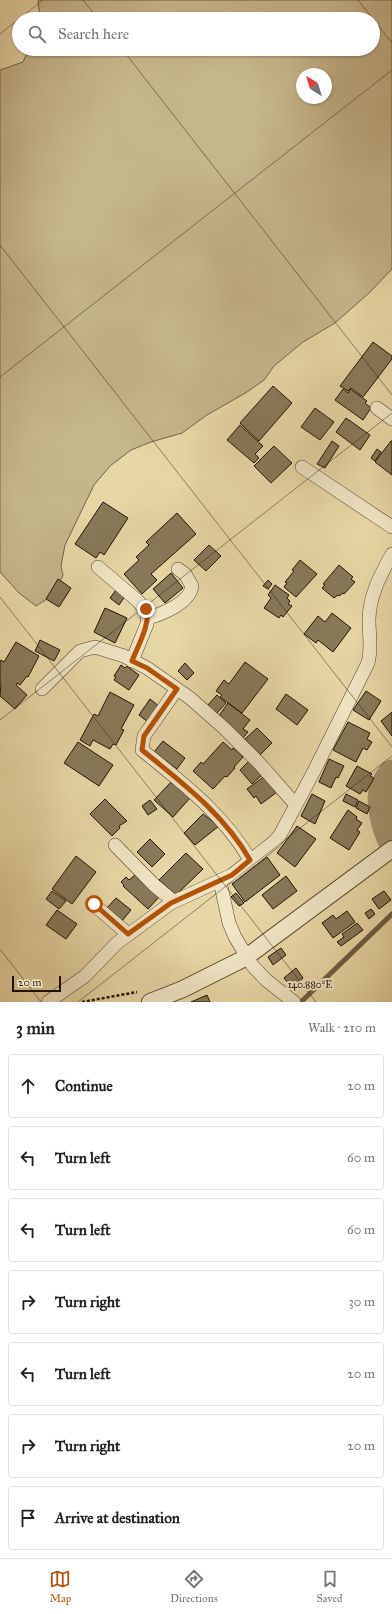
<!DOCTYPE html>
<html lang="en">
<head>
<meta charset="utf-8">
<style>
  :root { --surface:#fff; --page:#f6f6f6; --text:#202124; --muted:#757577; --line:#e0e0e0; --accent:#b45309 }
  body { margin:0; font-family:"IM FELL Great Primer",serif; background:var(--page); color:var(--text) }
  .compass { position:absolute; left:296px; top:68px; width:36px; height:36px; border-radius:50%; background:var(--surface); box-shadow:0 1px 3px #0004; rotate:322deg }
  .scale { position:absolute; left:12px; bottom:10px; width:49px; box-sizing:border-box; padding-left:4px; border:2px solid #211305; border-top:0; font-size:11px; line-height:14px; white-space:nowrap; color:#211305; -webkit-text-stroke:3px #f0e5c5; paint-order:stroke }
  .stop { position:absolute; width:12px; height:12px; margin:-9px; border:3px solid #b45309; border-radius:50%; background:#fff }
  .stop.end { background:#b45309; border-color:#fff; box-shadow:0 1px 4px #0008 }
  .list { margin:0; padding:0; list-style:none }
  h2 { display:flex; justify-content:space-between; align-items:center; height:52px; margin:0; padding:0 16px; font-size:17px }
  h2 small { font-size:13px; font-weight:400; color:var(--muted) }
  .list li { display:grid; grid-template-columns:26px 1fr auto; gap:12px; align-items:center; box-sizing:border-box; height:64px; margin:0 8px 8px; padding:0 8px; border:1px solid var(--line); border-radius:4px }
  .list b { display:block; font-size:15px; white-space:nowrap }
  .list em { font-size:13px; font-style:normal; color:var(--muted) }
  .icon { flex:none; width:22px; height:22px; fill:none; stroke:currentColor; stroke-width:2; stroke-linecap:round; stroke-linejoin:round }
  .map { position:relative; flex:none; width:392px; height:1002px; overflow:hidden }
  .search { position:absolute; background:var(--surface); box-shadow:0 1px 3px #0004; left:12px; right:12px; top:12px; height:44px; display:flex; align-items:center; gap:10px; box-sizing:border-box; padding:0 14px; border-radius:22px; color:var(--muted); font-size:15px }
  .sheet { height:556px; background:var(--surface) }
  nav { display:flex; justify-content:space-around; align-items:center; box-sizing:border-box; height:56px; border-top:1px solid var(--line); background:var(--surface); font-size:11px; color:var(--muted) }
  nav a { display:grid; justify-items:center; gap:2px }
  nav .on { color:var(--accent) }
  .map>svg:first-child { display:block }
  .green { fill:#c6b68b; stroke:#746448; fill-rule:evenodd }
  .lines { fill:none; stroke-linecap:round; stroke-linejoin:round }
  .stream { stroke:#706045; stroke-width:5 }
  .river { stroke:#a4946f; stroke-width:29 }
  .building { fill:#887959; stroke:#211305 }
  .minor-casing { stroke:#53442d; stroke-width:14 }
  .tertiary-casing { stroke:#53442d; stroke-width:18 }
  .path { stroke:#211305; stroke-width:2.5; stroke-dasharray:3 2; stroke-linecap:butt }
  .minor { stroke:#f0e5c5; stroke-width:13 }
  .tertiary { stroke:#f0e5c5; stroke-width:16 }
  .route { stroke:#b45309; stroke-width:5 }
  .ticks { fill:none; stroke:#211305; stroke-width:1; stroke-opacity:0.45 }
  .ticks-label { font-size:10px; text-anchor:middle; fill:#211305; stroke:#f0e5c5; stroke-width:4; stroke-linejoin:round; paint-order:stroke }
</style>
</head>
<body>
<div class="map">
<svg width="392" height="1002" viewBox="0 0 392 1002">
  <rect width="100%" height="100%" fill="#e8d7a6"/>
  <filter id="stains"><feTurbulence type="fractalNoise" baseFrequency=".005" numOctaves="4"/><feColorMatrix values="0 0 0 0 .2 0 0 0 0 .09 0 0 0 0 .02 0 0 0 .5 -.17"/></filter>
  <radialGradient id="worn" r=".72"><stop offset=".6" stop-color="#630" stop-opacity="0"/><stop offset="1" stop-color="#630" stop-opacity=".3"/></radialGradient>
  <path class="green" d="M38,0H392V269L369,293L335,323L303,342L274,366L264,380L247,392L207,415L182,433L151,442L131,450L110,466L94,485L65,545L61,566L63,575L55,594L36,606L19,593L0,572V70L23,62L29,49H373V19H40ZM302,74H326V98H302Z"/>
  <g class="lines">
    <path class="stream" d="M301,1002L392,914"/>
    <path class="river" d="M392,774C389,779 384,785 383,791C380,805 386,827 392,840"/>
  </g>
  <path class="building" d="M373,342L392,356V359L363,397L351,388L348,391L340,386Z
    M273,386L292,403L259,441L240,423Z
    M343,389L348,393L350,389L367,401L365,403L371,408L363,420L335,400Z
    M315,408L334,422L320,440L301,427Z
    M346,418L370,435L360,450L336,432Z
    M240,425L263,446L255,454L259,458L254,463L227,440Z
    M332,441L339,446L325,468L317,464Z
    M391,441H392V475L375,462Z
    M274,446L292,463L271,483L254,466Z
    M377,449L381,452L375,461L371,458Z
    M103,502L128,518L104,555L100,552L96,558L75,544Z
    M177,513L196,534L151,574L157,580L142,594L124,574L139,560L136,557L149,545L146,542Z
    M209,545L221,556L206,571L194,560Z
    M300,560L317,574L296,597L284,587L287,583L285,582L294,571L292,570Z
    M339,565L353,577L351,579L355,582L344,594L343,593L339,596L338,595L334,598L322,588L325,585L323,584Z
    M171,573L183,588L165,603L153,589Z
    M58,579L71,588L59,607L46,599Z
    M268,580L272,584L268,589L263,586Z
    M275,585L289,595L287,598L290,601L288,604L292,606L283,617L281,615L279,618L264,608L271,598L268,595Z
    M116,590L125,596L119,605L110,598Z
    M105,608L127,618L115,643L94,632Z
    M332,613L351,628L333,652L318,640L316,643L304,634L318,616L325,622Z
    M40,640L60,650L54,661L35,651Z
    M16,642L39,656L28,677L27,676L20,685L17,683L16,685L27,695L15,709L0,696L1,683L0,682V662L1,660L4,662Z
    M245,662L268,679L242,713L220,697L222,695L216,691L224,680L229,684Z
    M185,663L194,673L187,680L178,671Z
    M121,665L125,668L127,666L139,675L129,690L114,680L116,677L114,676Z
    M366,691L381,701L369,720L353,710Z
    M110,692L134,705L121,729L124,730L116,745L113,744L110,749L93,740L90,746L80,740L94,714L98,716Z
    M286,694L308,710L297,725L276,709Z
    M217,695L226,703L217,713L207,706Z
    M150,699L160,707L148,722L139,715Z
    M228,703L250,720L243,729L248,732L243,738L218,717Z
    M392,712V736L381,721Z
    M348,722L370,733L367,739L372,742L367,750L363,748L356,762L333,750Z
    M257,728L272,743L260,755L245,739Z
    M163,741L185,758L177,769L154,752Z
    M78,742L113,765L99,786L64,763Z
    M223,742L232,750L233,748L243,757L234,767L235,768L227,777L225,776L213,789L193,771L201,762L203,764Z
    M329,759L344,766L338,778L336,777L331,788L319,782Z
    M250,760L263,774L252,784L240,770Z
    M357,766L372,774L370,776L374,778L366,792L363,790L360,794L346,786Z
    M265,776L277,792L261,804L256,796L254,798L247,789Z
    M172,781L190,798L173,817L154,800Z
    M312,794L325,801L315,824L301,816Z
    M346,794L358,800L355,807L343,801Z
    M105,799L127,821L119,826L120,828L112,836L90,814Z
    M150,800L157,809L148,815L142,806Z
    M359,801L370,807L367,814L356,808Z
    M348,810L357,817L356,819L362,823L357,830L360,832L349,850L330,838Z
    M203,814L219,826L195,845L184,833Z
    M297,826L316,839L295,867L277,853Z
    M150,839L165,854L152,867L137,852Z
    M186,853L203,869L176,895L159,880Z
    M76,856L96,872L72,904L52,889Z
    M267,857L280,875L245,902L232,884Z
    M135,875L160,896L148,909L123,886L124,885L121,882L126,877L129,880Z
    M286,876L297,891L273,909L262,895Z
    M52,891L66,901L59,909L46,899Z
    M384,891L391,900L379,909L372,899Z
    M236,893L244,903L239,906L231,897Z
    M116,898L131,910L121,922L106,909Z
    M371,909L375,914L369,919L365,913Z
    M57,910L77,924L66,939L46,925Z
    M347,911L355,922L333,938L322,923L333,915L336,919Z
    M357,923L363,930L341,946L337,942L344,937L342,934Z
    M281,948L286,955L273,965L268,957Z
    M296,968L303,978L291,987L284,978Z
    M207,995L210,1002H191Z"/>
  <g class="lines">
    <g class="minor-casing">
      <path id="minor" d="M377,408L392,419
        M302,467L392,527
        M98,567L138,601L148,613L147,624L132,661
        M148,618C162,614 190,603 192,586L185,574L178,569
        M42,689L80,651L95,647L124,656L147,668L190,698L225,729L259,763L296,805
        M177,689L144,736L142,750C181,782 224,814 250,860
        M115,845L154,885L173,901
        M220,881L229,923L235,937L252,965L266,980L294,1002
        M93,904L128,934
        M48,1002L85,976L117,943L171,903L232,875L275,841L280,835L314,771L368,663C372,648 369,635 369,620C369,596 381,574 392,554"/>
    </g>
    <g class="tertiary-casing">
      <path id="tertiary" d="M150,1002L183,989L245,958L392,849"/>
    </g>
    <path class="path" d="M82,1002L137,992"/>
    <use href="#minor" class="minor"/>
    <use href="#tertiary" class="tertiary"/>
  </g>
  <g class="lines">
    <path class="route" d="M94,904L128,934L171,903L232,875L250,860C224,814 181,782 142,750L144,736L177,689L147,668L132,661C137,648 152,621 146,609"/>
  </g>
  <path class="ticks" d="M83,0L98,19M358,0L392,43M0,34L43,0M122,49L392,395M0,245L392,747M0,377L392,70M0,597L316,1002M0,720L392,413M0,949L41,1002M78,1002L392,756"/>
  <g class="ticks-label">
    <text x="310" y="988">140.880°E</text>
  </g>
  <rect width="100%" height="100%" filter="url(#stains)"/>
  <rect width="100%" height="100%" fill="url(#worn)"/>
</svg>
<svg class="compass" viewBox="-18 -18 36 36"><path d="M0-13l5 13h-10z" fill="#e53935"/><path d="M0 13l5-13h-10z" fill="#757577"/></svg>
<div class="scale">20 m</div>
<div class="stop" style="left:94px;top:904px"></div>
<div class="stop end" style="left:146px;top:609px"></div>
<div class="search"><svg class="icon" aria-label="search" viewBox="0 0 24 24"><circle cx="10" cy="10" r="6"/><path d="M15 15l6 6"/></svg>Search here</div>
</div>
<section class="sheet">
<h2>3 min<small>Walk · 210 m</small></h2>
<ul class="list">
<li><svg class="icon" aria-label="ahead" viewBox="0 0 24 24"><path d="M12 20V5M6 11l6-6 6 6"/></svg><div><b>Continue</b></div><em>20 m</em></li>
<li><svg class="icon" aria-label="left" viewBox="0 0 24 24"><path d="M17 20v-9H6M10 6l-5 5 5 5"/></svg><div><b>Turn left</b></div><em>60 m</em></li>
<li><svg class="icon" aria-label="left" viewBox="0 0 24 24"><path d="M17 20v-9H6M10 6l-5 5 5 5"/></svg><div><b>Turn left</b></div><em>60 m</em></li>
<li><svg class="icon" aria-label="right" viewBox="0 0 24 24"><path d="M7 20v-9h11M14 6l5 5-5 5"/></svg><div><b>Turn right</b></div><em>30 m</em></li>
<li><svg class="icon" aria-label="left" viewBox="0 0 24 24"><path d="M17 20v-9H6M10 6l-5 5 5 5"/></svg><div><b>Turn left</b></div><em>20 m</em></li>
<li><svg class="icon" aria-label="right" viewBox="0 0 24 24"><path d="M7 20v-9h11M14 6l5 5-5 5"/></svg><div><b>Turn right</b></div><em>20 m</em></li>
<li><svg class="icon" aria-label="arrive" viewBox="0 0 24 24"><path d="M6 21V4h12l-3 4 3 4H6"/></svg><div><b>Arrive at destination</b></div></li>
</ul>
</section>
<nav>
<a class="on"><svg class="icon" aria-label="map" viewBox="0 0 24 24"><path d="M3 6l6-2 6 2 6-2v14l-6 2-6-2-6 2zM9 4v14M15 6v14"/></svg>Map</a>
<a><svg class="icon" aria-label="directions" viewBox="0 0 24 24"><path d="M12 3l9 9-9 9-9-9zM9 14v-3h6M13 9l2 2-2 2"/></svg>Directions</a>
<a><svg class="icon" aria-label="saved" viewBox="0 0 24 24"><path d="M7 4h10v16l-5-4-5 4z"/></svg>Saved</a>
</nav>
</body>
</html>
